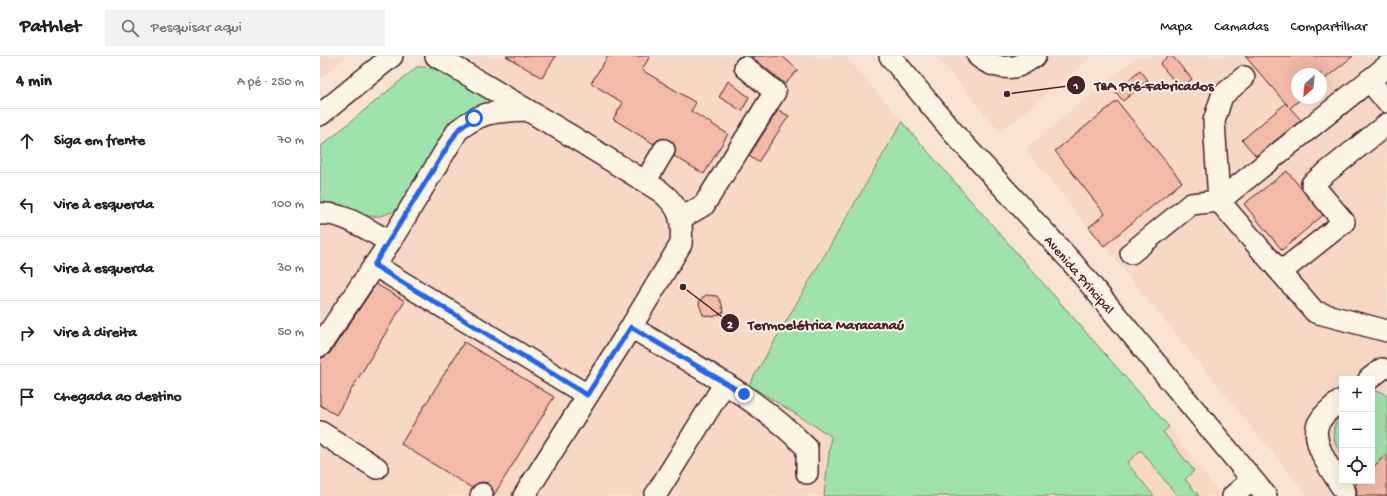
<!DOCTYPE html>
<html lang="pt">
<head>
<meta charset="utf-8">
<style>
  :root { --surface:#fff; --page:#f2f2f2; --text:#222; --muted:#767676; --line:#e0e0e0 }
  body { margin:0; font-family:"Gochi Hand",sans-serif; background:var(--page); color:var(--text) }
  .controls { position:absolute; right:12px; bottom:12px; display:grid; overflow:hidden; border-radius:0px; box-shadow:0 4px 16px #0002 }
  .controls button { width:36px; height:36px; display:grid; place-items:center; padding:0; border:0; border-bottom:1px solid var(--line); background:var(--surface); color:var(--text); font:20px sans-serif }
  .compass { position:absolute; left:971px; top:12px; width:36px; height:36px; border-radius:50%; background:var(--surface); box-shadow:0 4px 16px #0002; rotate:207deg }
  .stop { position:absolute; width:12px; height:12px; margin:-9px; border:3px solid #2563eb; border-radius:50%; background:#fff }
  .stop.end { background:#2563eb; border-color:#fff; box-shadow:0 1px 4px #0008 }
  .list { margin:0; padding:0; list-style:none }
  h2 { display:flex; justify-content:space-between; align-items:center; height:52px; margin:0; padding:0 16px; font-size:17px }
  h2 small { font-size:13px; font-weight:400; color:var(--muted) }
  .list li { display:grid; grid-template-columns:26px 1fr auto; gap:12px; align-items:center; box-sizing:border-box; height:64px; padding:0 16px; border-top:1px solid var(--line) }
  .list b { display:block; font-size:15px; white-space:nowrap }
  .list em { font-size:13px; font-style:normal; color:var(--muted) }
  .icon { flex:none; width:22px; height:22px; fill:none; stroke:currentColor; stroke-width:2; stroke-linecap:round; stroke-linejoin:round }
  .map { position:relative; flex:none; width:1067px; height:440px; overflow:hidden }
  header { display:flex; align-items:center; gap:24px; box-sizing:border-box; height:56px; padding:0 20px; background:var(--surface); border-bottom:1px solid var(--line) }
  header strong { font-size:19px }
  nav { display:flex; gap:22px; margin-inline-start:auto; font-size:14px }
  .search { width:280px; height:36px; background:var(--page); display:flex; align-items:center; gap:10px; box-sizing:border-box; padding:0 14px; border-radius:0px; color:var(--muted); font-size:15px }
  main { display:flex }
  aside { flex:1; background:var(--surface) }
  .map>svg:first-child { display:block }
  .built { fill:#f7d7c5; fill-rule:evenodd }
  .green { fill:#a0e2ab; stroke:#75806b }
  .building { fill:#f2baa7; stroke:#4a1f2b }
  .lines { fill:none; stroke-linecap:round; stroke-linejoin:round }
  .minor-casing { stroke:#4a1f2b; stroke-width:24 }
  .minor { stroke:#fcf5e5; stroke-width:21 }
  .route { stroke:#2563eb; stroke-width:5 }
  .labels { text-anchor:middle; stroke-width:4; stroke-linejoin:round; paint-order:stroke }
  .street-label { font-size:14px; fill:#4a1f2b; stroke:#fcf5e5 }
  .leader { fill:none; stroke:#4a1f2b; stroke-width:1.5 }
  .callout-dot { fill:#4a1f2b; stroke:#fcf5e5; stroke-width:1.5 }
  .mark-label { font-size:12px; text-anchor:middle; font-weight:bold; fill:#fff }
  .callout-label { font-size:15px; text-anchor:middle; font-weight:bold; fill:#4a1f2b; stroke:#fcf5e5; stroke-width:4; stroke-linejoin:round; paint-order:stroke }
</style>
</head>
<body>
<header>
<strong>Pathlet</strong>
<div class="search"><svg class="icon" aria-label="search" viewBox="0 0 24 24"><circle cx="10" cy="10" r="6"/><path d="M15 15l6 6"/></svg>Pesquisar aqui</div>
<nav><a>Mapa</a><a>Camadas</a><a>Compartilhar</a></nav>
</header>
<main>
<aside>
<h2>4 min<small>A pé · 250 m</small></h2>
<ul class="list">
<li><svg class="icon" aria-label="ahead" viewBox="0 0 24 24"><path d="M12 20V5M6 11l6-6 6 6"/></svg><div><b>Siga em frente</b></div><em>70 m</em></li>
<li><svg class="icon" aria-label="left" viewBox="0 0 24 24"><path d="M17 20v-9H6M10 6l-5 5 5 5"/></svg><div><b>Vire à esquerda</b></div><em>100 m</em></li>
<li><svg class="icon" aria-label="left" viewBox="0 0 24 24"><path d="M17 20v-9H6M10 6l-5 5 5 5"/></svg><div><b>Vire à esquerda</b></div><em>30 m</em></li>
<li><svg class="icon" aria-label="right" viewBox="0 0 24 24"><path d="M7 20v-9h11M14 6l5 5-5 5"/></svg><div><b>Vire à direita</b></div><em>50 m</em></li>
<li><svg class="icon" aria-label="arrive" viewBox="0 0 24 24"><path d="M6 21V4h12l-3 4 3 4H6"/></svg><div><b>Chegada ao destino</b></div></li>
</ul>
</aside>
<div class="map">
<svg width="1067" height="440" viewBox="0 0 1067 440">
  <rect width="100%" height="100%" fill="#f9e3d2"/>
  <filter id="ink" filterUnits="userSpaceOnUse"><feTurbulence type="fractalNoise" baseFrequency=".025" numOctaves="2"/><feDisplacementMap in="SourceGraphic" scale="8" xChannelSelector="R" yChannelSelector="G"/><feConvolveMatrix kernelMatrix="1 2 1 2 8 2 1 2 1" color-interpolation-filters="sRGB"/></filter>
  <g filter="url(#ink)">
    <path class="built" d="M0,0H27L0,23Z
      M108,0H525L849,371L901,440H0V91Z
      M616,0H772L680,76Z
      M817,0H1067V440H988L705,93ZM977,18H1001V42H977ZM1022,323H1052V425H1022Z"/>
    <path class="green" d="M97,11C124,10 151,32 174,45L157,49L128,72L79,152C42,175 32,143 0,147V91Z
      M582,66L849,371L843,376L874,415L865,423L879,440H857L821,394L807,407L834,440H504L511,380L429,329Z
      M1052,335L1062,336L1067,340V398L1052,412Z
      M1022,358V402C1014,387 1008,371 1022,358Z"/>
    <path class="building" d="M186,0H236L222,22Z
      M288,0H330L322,14L376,47L371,55L408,78L384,118L354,100L356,94L354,88L350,84L344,82L338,84L334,88L293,63L303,47L271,27Z
      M431,0H462L478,14L465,28Z
      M848,0H852L872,23L860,32L840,8Z
      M925,0H1033L1001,26V18H977V42H982L970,52L981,64L936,100L922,84L966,47L968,50Z
      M820,14L828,24L803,45L795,35Z
      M408,25L429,41L422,55L399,41Z
      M797,45L862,126L784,190L769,171L785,158L735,95Z
      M458,54L469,60L438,106L429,100Z
      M967,115L1003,159L962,194L924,148Z
      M56,228L85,245L16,359L0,349V303L10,297Z
      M386,239L397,240L401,246L404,256L394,261L383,259L379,248L380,244Z
      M144,286L234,341L174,439L172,432L168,427L161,426L152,432L81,388Z
      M1067,398V440H1036L1037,435L1035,429L1039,425H1052V412Z"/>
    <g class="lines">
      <g class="minor-casing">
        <path id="minor" d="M116,0L253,81L340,135C360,151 363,163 361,188L311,271L204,440
          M570,0L637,81L751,205L946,440
          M658,0C668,9 685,14 698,10C704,8 710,3 715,0
          M924,21L902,40L894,65L899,145L995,256L1067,275
          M1049,24L1067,46
          M0,59L72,0
          M325,126L344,94
          M0,158C24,156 49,175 70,186
          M360,163L384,149L455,36L425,11
          M811,197L871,148L899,145L1067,10
          M54,209L267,339
          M961,216L1024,166L992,128L1067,68
          M311,271C372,308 437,341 487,392V417
          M0,290L70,186L138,74C164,54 176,56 207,54
          M1049,323L1062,313
          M1022,344C1013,350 1003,358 998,368C990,388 1015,420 1025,436
          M0,376L57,412
          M161,440L162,438
          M335,440L405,327
          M913,440L932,424"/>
      </g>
      <use href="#minor" class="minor"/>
    </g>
  </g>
  <g class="lines" filter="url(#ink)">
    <path class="route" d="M154,62L138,74L54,209L267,339L311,271L424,338"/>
  </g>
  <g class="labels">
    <g class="street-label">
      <text transform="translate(760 218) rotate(49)" y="5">Avenida Principal</text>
    </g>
  </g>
  <path class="leader" d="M687 38L756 29M363 231L410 267"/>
  <g class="callout-dot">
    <circle cx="687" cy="38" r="4"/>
    <circle cx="363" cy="231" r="4"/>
    <circle cx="756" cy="29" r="10"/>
    <circle cx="410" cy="267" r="10"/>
  </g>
  <g class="mark-label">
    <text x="756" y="33">1</text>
    <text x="410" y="272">2</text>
  </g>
  <g class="callout-label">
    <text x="834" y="34">T&amp;A Pré-Fabricados</text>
    <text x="506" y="273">Termoelétrica Maracanaú</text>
  </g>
</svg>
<div class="controls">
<button>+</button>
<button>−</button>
<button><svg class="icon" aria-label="locate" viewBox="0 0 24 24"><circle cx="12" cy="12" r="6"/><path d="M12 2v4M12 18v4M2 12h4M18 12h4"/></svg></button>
</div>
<svg class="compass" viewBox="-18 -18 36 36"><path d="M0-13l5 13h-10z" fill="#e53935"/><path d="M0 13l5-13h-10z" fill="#767676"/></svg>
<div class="stop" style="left:154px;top:62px"></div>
<div class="stop end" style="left:424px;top:338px"></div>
</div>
</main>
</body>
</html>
